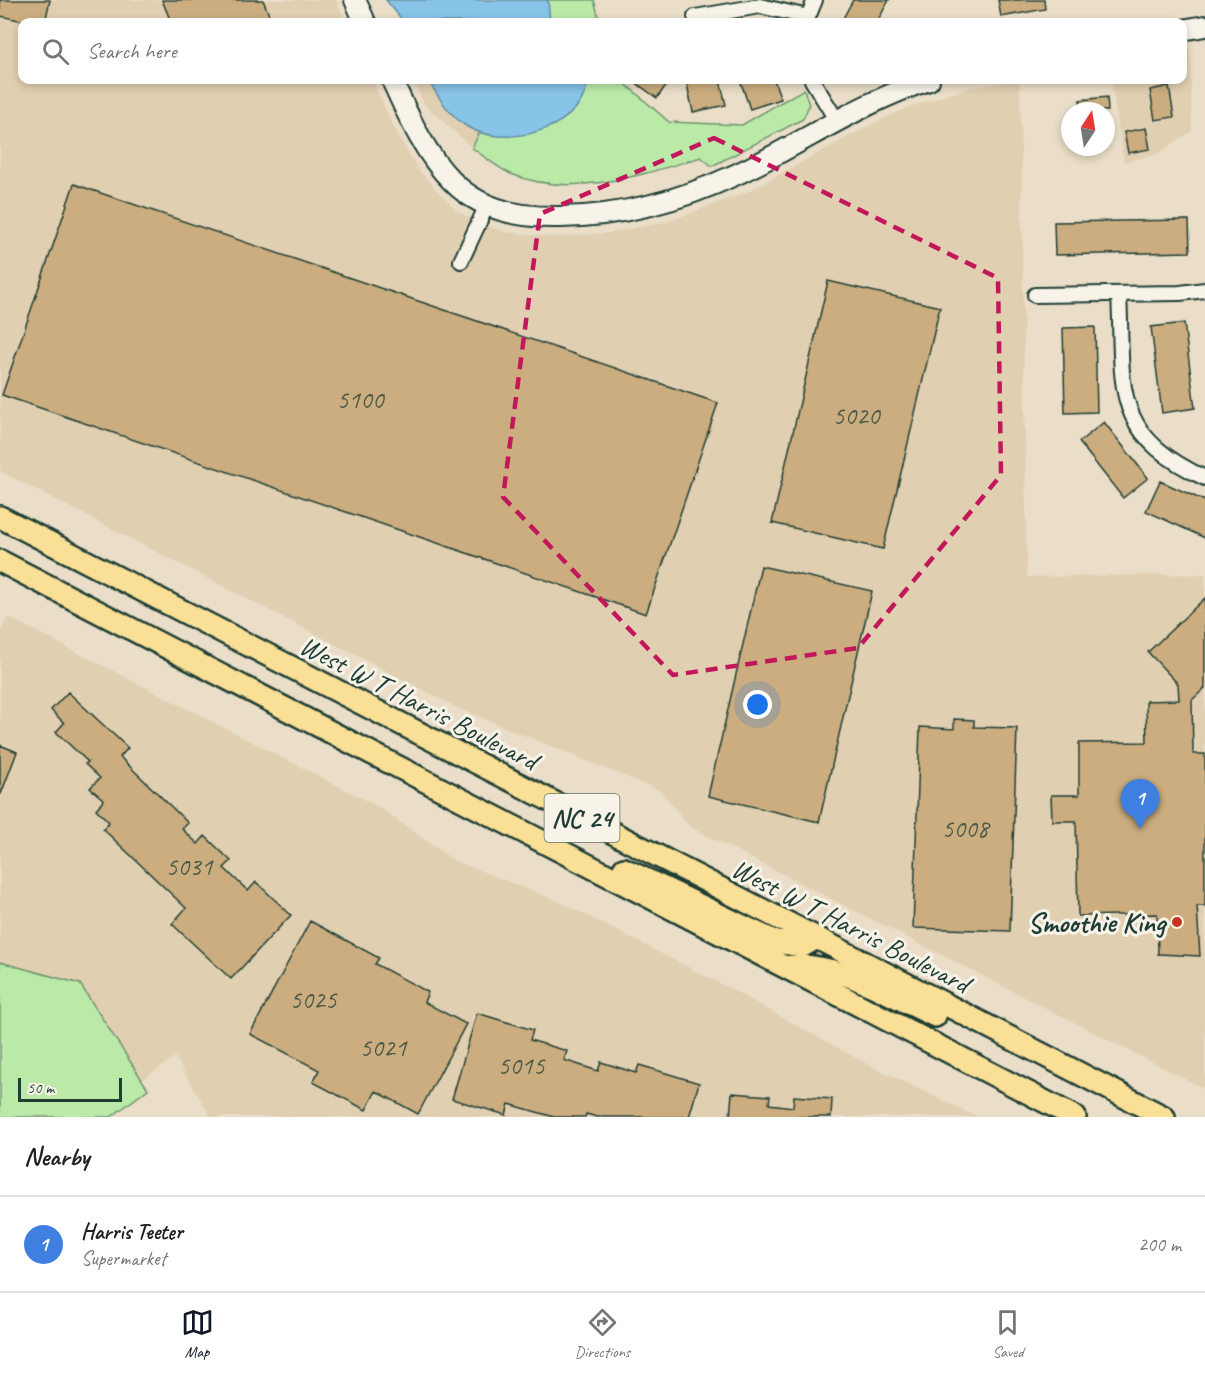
<!DOCTYPE html>
<html lang="en">
<head>
<meta charset="utf-8">
<style>
  :root { --surface:#fff; --page:#f6f6f6; --text:#222; --muted:#767676; --line:#e0e0e0; --accent:#111827 }
  body { margin:0; font-family:Caveat,sans-serif; background:var(--page); color:var(--text) }
  .compass { position:absolute; left:1061px; top:102px; width:54px; height:54px; border-radius:50%; background:var(--surface); box-shadow:0 3px 9px #0003; rotate:12deg }
  .scale { position:absolute; left:18px; bottom:15px; width:104px; box-sizing:border-box; padding-left:6px; border:3px solid #1f3d34; border-top:0; font-size:16px; line-height:21px; white-space:nowrap; color:#1f3d34; -webkit-text-stroke:4px #f7f3e8; paint-order:stroke }
  .you { position:absolute; left:758px; top:705px; width:21px; height:21px; margin:-15px; border:4px solid #fff; border-radius:50%; background:#1a73e8; box-shadow:0 0 0 9px #1a73e833 }
  .badge { display:grid; place-items:center; width:39px; height:39px; border-radius:50%; background:var(--accent); color:#fff; font-size:20px; font-weight:700 }
  .pin { position:absolute; translate:-50% -50px; filter:drop-shadow(0 2px 3px #0008) }
  .pin::after { content:''; position:absolute; top:32px; width:21px; height:18px; background:inherit; clip-path:polygon(0 0,100% 0,50% 100%) }
  .list { margin:0; padding:0; list-style:none }
  h2 { display:flex; justify-content:space-between; align-items:center; height:78px; margin:0; padding:0 24px; font-size:26px }
  h2 small { font-size:20px; font-weight:400; color:var(--muted) }
  .list li { display:grid; grid-template-columns:39px 1fr auto; gap:18px; align-items:center; box-sizing:border-box; height:96px; padding:0 24px; border-top:2px solid var(--line) }
  .list b { display:block; font-size:22px; white-space:nowrap }
  .list p { margin:0; font-size:20px; white-space:nowrap; color:var(--muted) }
  .list em { font-size:20px; font-style:normal; color:var(--muted) }
  .icon { flex:none; width:33px; height:33px; fill:none; stroke:currentColor; stroke-width:2; stroke-linecap:round; stroke-linejoin:round }
  .map { position:relative; flex:none; width:1205px; height:1117px; overflow:hidden }
  .search { position:absolute; background:var(--surface); box-shadow:0 3px 9px #0003; left:18px; right:18px; top:18px; height:66px; display:flex; align-items:center; gap:15px; box-sizing:border-box; padding:0 21px; border-radius:12px; color:var(--muted); font-size:22px }
  .sheet { height:174px; background:var(--surface) }
  nav { display:flex; justify-content:space-around; align-items:center; box-sizing:border-box; height:84px; border-top:2px solid var(--line); background:var(--surface); font-size:16px; color:var(--muted) }
  nav a { display:grid; justify-items:center; gap:3px }
  nav .on { color:var(--accent) }
  .map>svg:first-child { display:block }
  .built { fill:#e1cfb2 }
  .green { fill:#bbeaa8; stroke:#6d946e; stroke-width:1.5 }
  .water { fill:#88c3e8; stroke:#5e8da0; stroke-width:1.5 }
  .building { fill:#cbad7f; stroke:#1f3d34; stroke-width:1.5 }
  .lines { fill:none; stroke-linecap:round; stroke-linejoin:round }
  .street-casing { stroke:#1f3d34; stroke-width:18 }
  .secondary-casing { stroke:#1f3d34; stroke-width:24 }
  .primary-casing { stroke:#1f3d34; stroke-width:26 }
  .street { stroke:#f7f3e8; stroke-width:14 }
  .secondary { stroke:#f7f3e8; stroke-width:20 }
  .primary { stroke:#fadf96; stroke-width:21 }
  .marked { fill:none; stroke:#c2185b; stroke-width:4.5; stroke-dasharray:12 8; stroke-linejoin:round }
  .poi-dot { fill:#c8321e; stroke:#f7f3e8; stroke-width:2 }
  .labels { text-anchor:middle; stroke-width:6; stroke-linejoin:round; paint-order:stroke }
  .number-label { font-size:26px; fill:#4a5947 }
  .shield { fill:#f7f3e8; stroke:#60746a; stroke-width:1.5 }
  .shield-label { font-size:27px; font-weight:bold; fill:#1f3d34 }
  .street-label { font-size:28px; fill:#1f3d34; stroke:#f7f3e8 }
  .poi-label { font-size:28px; font-weight:bold; fill:#1f3d34; stroke:#f7f3e8; text-anchor:end }
</style>
</head>
<body>
<div class="map">
<svg width="1205" height="1117" viewBox="0 0 1205 1117">
  <rect width="100%" height="100%" fill="#eadec8"/>
  <filter id="ink" filterUnits="userSpaceOnUse"><feTurbulence type="fractalNoise" baseFrequency=".0167" numOctaves="2"/><feDisplacementMap in="SourceGraphic" scale="12" xChannelSelector="R" yChannelSelector="G"/><feConvolveMatrix kernelMatrix="1 2 1 2 8 2 1 2 1" color-interpolation-filters="sRGB"/></filter>
  <g filter="url(#ink)">
    <path class="built" d="M0,0H336L346,22H22V80H372L399,138L420,172L457,211L480,224L505,232L553,237L610,233L666,222L747,192L866,127L907,108L968,88L1020,80L1027,577L1205,574V1089L690,827L661,791L460,709L0,471Z
      M1190,49L1192,131L1157,154L1124,162L1111,80H1182L1183,50Z
      M413,80H506L472,148L424,104Z
      M8,617L379,807L453,860L560,902L731,989L865,1063L977,1117H211L175,1057L89,1117H0V632Z"/>
    <path class="green" d="M546,0H594L600,22H535Z
      M506,80H621L669,122L742,125L804,89L809,105L803,119L712,166L701,157C641,175 572,199 511,174C497,168 484,156 472,148Z
      M0,962L80,984L148,1089L111,1117H0Z"/>
    <path class="water" d="M386,0H548L550,22H404Z
      M428,80H584L587,86C577,132 502,149 466,126C449,115 438,96 428,80Z"/>
    <path class="building" d="M0,0H50L45,22H28L0,16Z
      M162,0H263L272,22H171Z
      M853,0H889L877,22H841Z
      M998,0H1044L1045,9L1001,17Z
      M632,80H670L657,98Z
      M686,80H720L726,105L693,112Z
      M740,80H774L781,99L750,109Z
      M1169,86L1174,117L1155,120L1150,90Z
      M1107,97L1108,111H1081L1080,100Z
      M1146,128L1150,149L1128,153L1124,132Z
      M74,184L718,403L646,614L2,395Z
      M1189,220L1190,252L1055,255L1054,222Z
      M828,281L940,307L883,549L772,523Z
      M1184,323L1195,408L1162,413L1151,327Z
      M1095,327L1097,412L1065,413L1063,328Z
      M1104,422L1148,478L1123,498L1079,442Z
      M1160,481L1205,501V538L1146,511Z
      M761,566L872,591L819,822L708,796Z
      M1205,598V688L1192,700L1193,754H1205V906H1197L1200,956L1158,954L1157,914L1078,916L1076,821H1052L1051,795H1079V743L1147,742L1146,701L1179,700L1178,684L1148,652Z
      M68,692L128,748L120,757L188,823L182,829L198,844L205,836L231,861L224,868L248,891L256,882L291,915L231,979L172,924L186,908L103,829L109,822L96,809L104,800L90,788L100,778L85,764L88,762L56,732L64,723L51,710Z
      M954,719L974,720V727L1017,728L1010,931L913,928L920,727L954,729Z
      M0,745L17,752L1,794H0Z
      M310,921L379,958L375,964L428,992L424,1002L466,1024L418,1114L376,1091L366,1110L313,1082L319,1070L250,1034Z
      M477,1013L533,1030L530,1040L567,1051L564,1060L598,1071L601,1062L636,1073L639,1065L699,1083L689,1117H597L586,1114L585,1117H554L509,1104L506,1115L452,1099Z
      M732,1093L770,1096L769,1104L793,1107L794,1096L832,1099L831,1117H730Z"/>
    <g class="lines">
      <g class="street-casing">
        <path id="street" d="M695,17L760,6L808,17
          M806,22L815,0
          M812,80L837,121
          M461,261L487,205
          M1119,294C1124,384 1108,433 1205,478
          M1035,295L1180,293L1205,290"/>
      </g>
      <g class="secondary-casing">
        <path id="secondary" d="M355,0L365,22
          M1182,30L1205,26
          M392,80C408,115 424,153 452,181C481,211 522,218 561,217C623,216 682,200 737,174C802,144 860,102 929,80"/>
      </g>
      <g class="primary-casing">
        <path id="primary" d="M0,517L1164,1117
          M0,561L1075,1117
          M624,869L776,942L803,946L815,939
          M785,967C836,960 889,995 935,1016"/>
      </g>
      <use href="#street" class="street"/>
      <use href="#secondary" class="secondary"/>
      <use href="#primary" class="primary"/>
    </g>
  </g>
  <path class="marked" d="M714,138L998,278L1001,475L858,648L673,675L503,497L540,214Z"/>
  <circle class="poi-dot" cx="1177" cy="922" r="6"/>
  <g class="labels">
    <g class="number-label">
      <text x="360" y="408">5100</text>
      <text x="856" y="424">5020</text>
      <text x="965" y="837">5008</text>
      <text x="189" y="875">5031</text>
      <text x="313" y="1008">5025</text>
      <text x="383" y="1056">5021</text>
      <text x="521" y="1074">5015</text>
    </g>
    <rect class="shield" x="544.5" y="794" width="75" height="48" rx="4.5"/>
    <g class="shield-label">
      <text x="582" y="827">NC 24</text>
    </g>
    <g class="street-label">
      <text transform="translate(419 702) rotate(27)" y="10">West W T Harris Boulevard</text>
      <text transform="translate(851 925) rotate(27)" y="10">West W T Harris Boulevard</text>
    </g>
    <g class="poi-label">
      <text x="1165" y="932">Smoothie King</text>
    </g>
  </g>
</svg>
<svg class="compass" viewBox="-18 -18 36 36"><path d="M0-13l5 13h-10z" fill="#e53935"/><path d="M0 13l5-13h-10z" fill="#767676"/></svg>
<div class="scale">50 m</div>
<div class="you"></div>
<div class="pin badge" style="left:1140px;top:829px;background:#3f7fe0">1</div>
<div class="search"><svg class="icon" aria-label="search" viewBox="0 0 24 24"><circle cx="10" cy="10" r="6"/><path d="M15 15l6 6"/></svg>Search here</div>
</div>
<section class="sheet">
<h2>Nearby<small></small></h2>
<ul class="list">
<li><span class="badge" style="background:#3f7fe0">1</span><div><b>Harris Teeter</b><p>Supermarket</p></div><em>200 m</em></li>
</ul>
</section>
<nav>
<a class="on"><svg class="icon" aria-label="map" viewBox="0 0 24 24"><path d="M3 6l6-2 6 2 6-2v14l-6 2-6-2-6 2zM9 4v14M15 6v14"/></svg>Map</a>
<a><svg class="icon" aria-label="directions" viewBox="0 0 24 24"><path d="M12 3l9 9-9 9-9-9zM9 14v-3h6M13 9l2 2-2 2"/></svg>Directions</a>
<a><svg class="icon" aria-label="saved" viewBox="0 0 24 24"><path d="M7 4h10v16l-5-4-5 4z"/></svg>Saved</a>
</nav>
</body>
</html>
